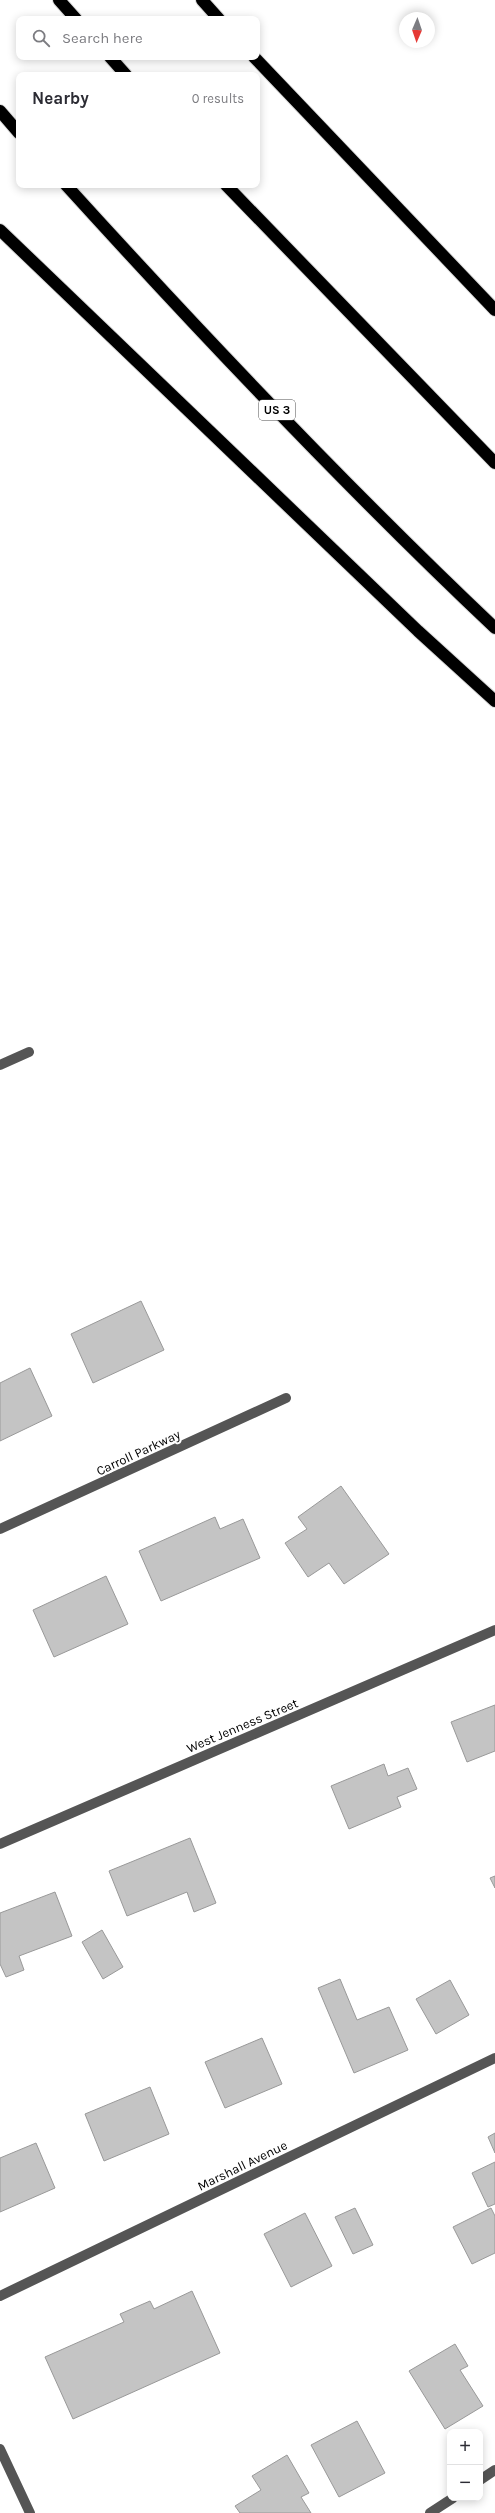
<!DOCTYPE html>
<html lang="en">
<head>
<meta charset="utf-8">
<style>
  :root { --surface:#fff; --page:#f2f2f3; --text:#2b2b33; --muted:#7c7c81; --line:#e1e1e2 }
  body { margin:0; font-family:Karla,sans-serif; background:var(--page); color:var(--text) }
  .controls { position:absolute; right:12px; bottom:12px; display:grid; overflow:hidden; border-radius:8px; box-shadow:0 2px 10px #0003 }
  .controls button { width:36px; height:36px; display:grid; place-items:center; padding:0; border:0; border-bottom:1px solid var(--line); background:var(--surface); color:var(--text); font:20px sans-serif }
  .compass { position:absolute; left:399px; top:12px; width:36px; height:36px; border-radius:50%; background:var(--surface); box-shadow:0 2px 10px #0003; rotate:182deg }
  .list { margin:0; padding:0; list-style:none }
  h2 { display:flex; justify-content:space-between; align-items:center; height:52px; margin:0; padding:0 16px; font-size:17px }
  h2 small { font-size:13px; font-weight:400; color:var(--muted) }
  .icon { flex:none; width:22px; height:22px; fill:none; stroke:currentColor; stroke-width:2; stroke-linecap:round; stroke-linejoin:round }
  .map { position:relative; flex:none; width:495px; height:2513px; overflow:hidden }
  .search { position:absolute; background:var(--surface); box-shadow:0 2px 10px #0003; left:16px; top:16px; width:244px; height:44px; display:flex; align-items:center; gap:10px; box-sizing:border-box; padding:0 14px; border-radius:8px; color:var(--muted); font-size:15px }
  .panel { position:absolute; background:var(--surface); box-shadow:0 2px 10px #0003; left:16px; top:72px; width:244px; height:116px; border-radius:8px }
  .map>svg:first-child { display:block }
  .building { fill:#c4c4c4; stroke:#999 }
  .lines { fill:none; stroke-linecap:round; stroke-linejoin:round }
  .highway-casing { stroke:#dbdbdb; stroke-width:14 }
  .minor { stroke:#555; stroke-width:10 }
  .highway { stroke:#000; stroke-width:12 }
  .labels { text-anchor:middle; stroke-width:4; stroke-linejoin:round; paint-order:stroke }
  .shield { fill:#fff; stroke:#4c4c4c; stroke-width:1 }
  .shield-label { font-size:12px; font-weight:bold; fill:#000 }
  .street-label { font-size:13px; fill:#000; stroke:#fff }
</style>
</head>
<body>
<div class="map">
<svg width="495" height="2513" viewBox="0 0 495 2513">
  <rect width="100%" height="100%" fill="#fff"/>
  <path class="building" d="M141,1301L164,1350L93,1383L71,1334Z
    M30,1368L52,1416L0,1441V1383Z
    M341,1486L389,1554L344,1584L329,1563L308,1577L285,1543L307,1529L298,1517Z
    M215,1517L220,1529L243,1519L260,1558L161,1601L139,1551Z
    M106,1576L128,1624L54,1657L33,1610Z
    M495,1705V1751L467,1762L451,1722Z
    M384,1764L388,1776L408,1768L417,1789L397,1797L401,1807L349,1829L331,1786Z
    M190,1838L216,1903L194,1912L187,1892L127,1916L109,1871Z
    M495,1876V1888L490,1878Z
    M55,1892L72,1936L19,1956L24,1970L6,1977L0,1964V1913Z
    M102,1930L123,1967L103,1979L82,1942Z
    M340,1979L357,2020L389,2007L408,2050L354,2073L318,1988Z
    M450,1980L469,2015L436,2034L416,1999Z
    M262,2038L282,2084L225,2108L205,2062Z
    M150,2087L169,2134L104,2161L85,2114Z
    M495,2133V2153L488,2137Z
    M36,2143L55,2188L0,2212V2158Z
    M495,2162V2204L488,2207L472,2173Z
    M355,2208L373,2245L353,2254L335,2217Z
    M491,2208L495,2216V2253L472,2264L453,2227Z
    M305,2213L332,2266L291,2287L264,2234Z
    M192,2291L220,2353L73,2419L45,2357L124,2322L120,2314L150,2301L154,2309Z
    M455,2344L468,2366L460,2370L483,2406L445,2429L409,2371Z
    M357,2421L385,2473L339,2497L311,2445Z
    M287,2455L309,2493L301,2497L311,2513H240L235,2506L261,2490L252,2476Z"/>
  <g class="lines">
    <g class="highway-casing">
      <path id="highway" d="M59,0L76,19
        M202,0L219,19
        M110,57L126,75
        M254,57L495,310
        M0,111L19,133
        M66,185C204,337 346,487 495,628
        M226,185L495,463
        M0,230L418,631L495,701"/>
    </g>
    <path class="minor" d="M0,1065L29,1052
      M0,1529L286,1398
      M0,1844L495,1630
      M0,2296L495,2058
      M0,2449L30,2513
      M480,2480L495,2470
      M430,2513L453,2498"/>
    <use href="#highway" class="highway"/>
  </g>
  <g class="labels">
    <rect class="shield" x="259" y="400" width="36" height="20" rx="3"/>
    <g class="shield-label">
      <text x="277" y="414">US 3</text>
    </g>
    <g class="street-label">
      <text transform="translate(138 1452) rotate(-25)" y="5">Carroll Parkway</text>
      <text transform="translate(242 1725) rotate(-23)" y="5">West Jenness Street</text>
      <text transform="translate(242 2165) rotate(-26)" y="5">Marshall Avenue</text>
    </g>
  </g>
</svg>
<div class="controls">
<button>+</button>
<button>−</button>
</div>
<svg class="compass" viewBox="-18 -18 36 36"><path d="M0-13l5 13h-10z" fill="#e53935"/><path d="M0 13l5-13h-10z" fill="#7c7c81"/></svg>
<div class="search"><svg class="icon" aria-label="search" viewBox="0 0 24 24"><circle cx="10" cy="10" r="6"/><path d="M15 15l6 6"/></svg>Search here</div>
<section class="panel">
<h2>Nearby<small>0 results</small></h2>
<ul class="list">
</ul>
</section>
</div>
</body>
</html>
